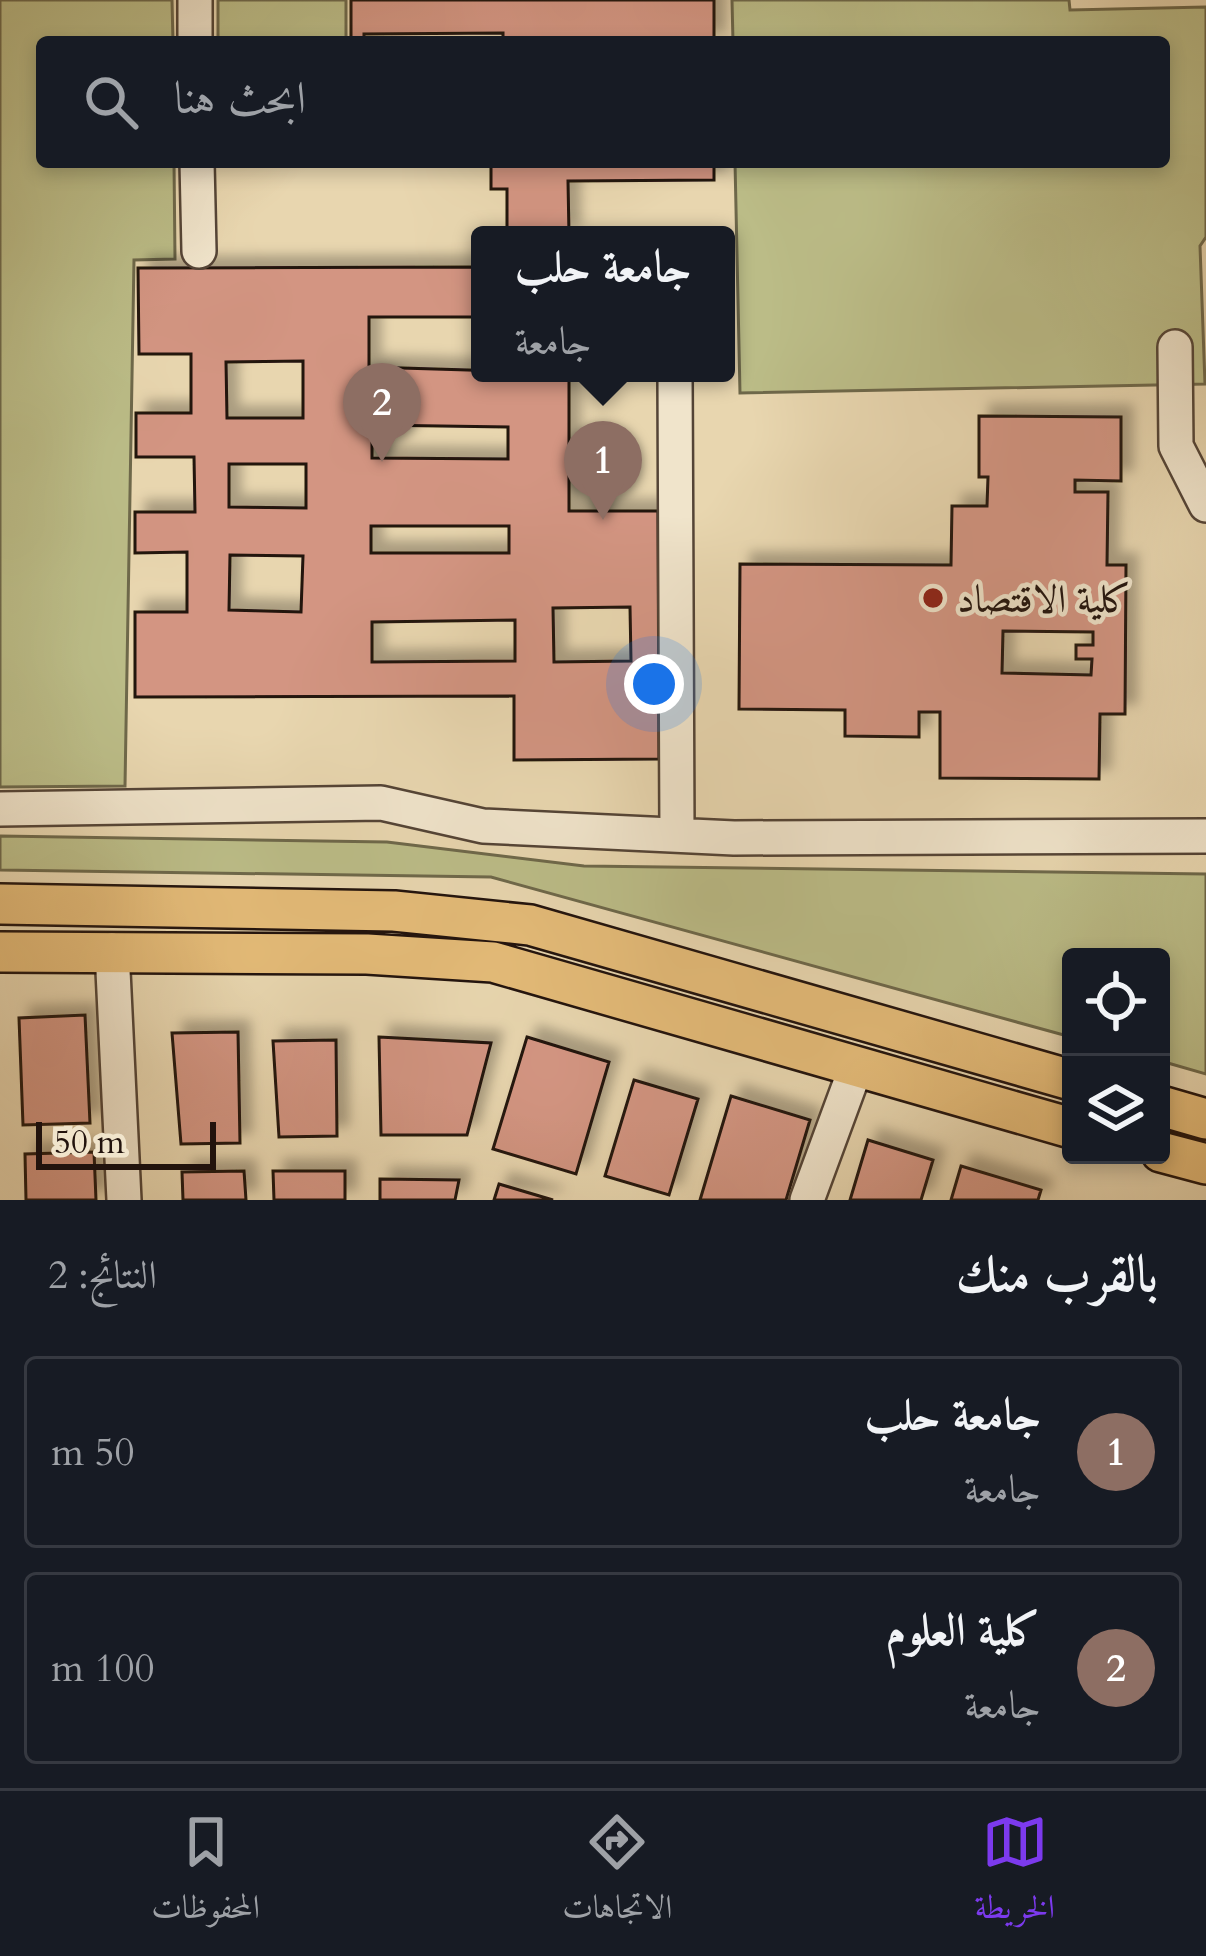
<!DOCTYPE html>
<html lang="ar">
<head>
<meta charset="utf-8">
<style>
  :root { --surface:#171b24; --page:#242831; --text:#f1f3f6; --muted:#9ea1a6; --line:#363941; --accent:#7c3aed }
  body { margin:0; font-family:Cardo,Amiri,serif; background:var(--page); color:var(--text); direction:rtl }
  .controls { position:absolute; right:36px; bottom:36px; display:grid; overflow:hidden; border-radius:12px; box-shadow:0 6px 18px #0003 }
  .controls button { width:108px; height:108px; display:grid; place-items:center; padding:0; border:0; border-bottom:3px solid var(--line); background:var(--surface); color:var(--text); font:60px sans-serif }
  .scale { position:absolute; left:36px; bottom:30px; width:180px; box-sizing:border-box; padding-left:12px; border:6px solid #22130d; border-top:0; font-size:33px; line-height:42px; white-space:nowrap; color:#22130d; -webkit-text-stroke:9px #f0e4cb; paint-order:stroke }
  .you { position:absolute; left:654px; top:684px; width:42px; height:42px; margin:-30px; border:9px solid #fff; border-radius:50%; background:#1a73e8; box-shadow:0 0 0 18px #1a73e833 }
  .badge { display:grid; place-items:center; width:78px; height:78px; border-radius:50%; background:var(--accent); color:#fff; font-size:39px; font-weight:700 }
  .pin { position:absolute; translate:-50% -99px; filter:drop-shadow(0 3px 6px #0008) }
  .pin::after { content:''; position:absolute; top:63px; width:42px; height:36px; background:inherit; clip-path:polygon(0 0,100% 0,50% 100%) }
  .popup { position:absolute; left:471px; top:226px; width:264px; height:156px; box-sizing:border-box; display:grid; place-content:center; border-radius:12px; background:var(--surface); filter:drop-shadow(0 3px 9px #0005); font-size:39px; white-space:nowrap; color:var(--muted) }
  .popup b { font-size:45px; color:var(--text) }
  .popup::after { content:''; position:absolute; left:50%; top:100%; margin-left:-24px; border:24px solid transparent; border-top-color:var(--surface) }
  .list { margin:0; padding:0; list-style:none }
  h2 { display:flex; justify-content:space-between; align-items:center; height:156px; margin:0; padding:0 48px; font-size:51px }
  h2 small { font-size:39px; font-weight:400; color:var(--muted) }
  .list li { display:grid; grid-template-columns:78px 1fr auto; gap:36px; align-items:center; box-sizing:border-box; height:192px; margin:0 24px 24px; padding:0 24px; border:3px solid var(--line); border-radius:12px }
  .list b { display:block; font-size:45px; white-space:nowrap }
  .list p { margin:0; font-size:39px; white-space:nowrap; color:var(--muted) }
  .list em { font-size:39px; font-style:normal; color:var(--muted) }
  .icon { flex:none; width:66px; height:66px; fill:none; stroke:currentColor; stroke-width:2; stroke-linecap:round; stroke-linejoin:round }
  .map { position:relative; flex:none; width:1206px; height:1200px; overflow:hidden; direction:ltr }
  .search { position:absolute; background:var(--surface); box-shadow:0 6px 18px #0003; left:36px; right:36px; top:36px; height:132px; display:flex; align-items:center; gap:30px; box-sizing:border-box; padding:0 42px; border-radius:12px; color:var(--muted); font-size:45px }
  .sheet { height:588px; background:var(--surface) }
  nav { display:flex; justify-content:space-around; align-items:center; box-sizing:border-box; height:168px; border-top:3px solid var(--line); background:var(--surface); font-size:33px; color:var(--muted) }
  nav a { display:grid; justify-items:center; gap:6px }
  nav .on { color:var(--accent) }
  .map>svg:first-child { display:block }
  .green { fill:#bbbc87; stroke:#6e684a; stroke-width:3 }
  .building { fill:#d39582; stroke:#22130d; stroke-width:3; fill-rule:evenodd; filter:url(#shadow) }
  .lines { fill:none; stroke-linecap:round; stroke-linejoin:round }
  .minor-casing { stroke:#544436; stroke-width:38 }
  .major-casing { stroke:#22130d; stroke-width:44 }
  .minor { stroke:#f0e4cb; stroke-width:33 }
  .major { stroke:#e4bb78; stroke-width:39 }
  .poi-dot { fill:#8f2418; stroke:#f0e4cb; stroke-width:4.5 }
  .labels { text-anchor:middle; stroke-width:9; stroke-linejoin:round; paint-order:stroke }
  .poi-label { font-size:39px; fill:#22130d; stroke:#f0e4cb; text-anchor:start }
</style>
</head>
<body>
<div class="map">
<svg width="1206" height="1200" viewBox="0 0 1206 1200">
  <defs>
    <filter id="shadow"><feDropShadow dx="11" dy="-11" stdDeviation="6" flood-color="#0004"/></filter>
  </defs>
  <rect width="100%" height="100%" fill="#e8d6af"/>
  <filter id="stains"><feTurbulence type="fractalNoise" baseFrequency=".00167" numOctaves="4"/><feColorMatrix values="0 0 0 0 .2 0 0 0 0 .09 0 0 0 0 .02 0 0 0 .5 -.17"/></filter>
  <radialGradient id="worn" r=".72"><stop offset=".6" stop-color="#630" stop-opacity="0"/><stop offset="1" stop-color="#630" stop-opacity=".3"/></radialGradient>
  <path class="green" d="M0,0H172L173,42H42V162H174L175,259L134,260L125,786L0,787Z
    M218,0H346V42H218Z
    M732,0H1069L1070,10L1206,7V237L1200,246L1205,384L740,393L735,162H1164V42H733Z
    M0,836L387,842L584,866L1206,874V1074L1161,1061V957H1071V1037L491,877L0,870Z"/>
  <path class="building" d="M351,0H714V42H503V33L364,34V42H351Z
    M491,162H714V180L568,181L569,235H507V189H491Z
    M480,267V317H369V367L569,373V511H658L659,759L514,760V696L135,697V612H187V552L135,553V512H195L194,457H136V413H191V354H139L138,268ZM303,361V418H227L226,362ZM372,425L508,427V459L372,458ZM229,464H306V508L229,507ZM371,526H509V553H371ZM230,555L303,556L301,612L229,610ZM630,607L631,661L554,662L553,608ZM515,620V661L372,662V622Z
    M979,416L1121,417V481L1075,480V492H1108L1107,565H1126L1125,714H1100L1099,779L940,778V712H919V737L845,736V710L739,709L740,564L951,565L952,506H987L988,477H979ZM1003,631L1093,632V645H1076V659H1092L1091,675L1002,673Z
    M85,1015L90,1123L23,1125L19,1018Z
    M238,1032L240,1143L181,1144L172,1033Z
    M379,1037L491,1043L467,1135H381Z
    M527,1037L609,1062L576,1174L493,1149Z
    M336,1040L337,1136L279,1137L273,1041Z
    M634,1080L698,1099L669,1195L605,1176Z
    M731,1096L810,1120L786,1200H700Z
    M868,1140L933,1160L921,1200H850Z
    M94,1152L96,1200H26L25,1154Z
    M961,1166L1041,1190L1038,1200H951Z
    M244,1171L246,1200H183L182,1172Z
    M273,1171H345V1200H274Z
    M380,1179L459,1180L455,1200H380Z
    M499,1184L553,1200H494Z"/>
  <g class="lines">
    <g class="minor-casing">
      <path id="minor" d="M195,0V42
        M197,162L199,251
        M1175,347L1176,446L1206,505
        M675,373L677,835
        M0,809L381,803L483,826L734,838L1206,836
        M112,950L124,1200
        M807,1200L855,1070"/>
    </g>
    <g class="major-casing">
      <path id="major" d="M0,904L394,911L530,925L1071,1080
        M0,952L367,954L493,962L1071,1128
        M1161,1106L1206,1119
        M1161,1152L1206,1164"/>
    </g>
    <use href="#minor" class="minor"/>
    <use href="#major" class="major"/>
  </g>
  <circle class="poi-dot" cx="933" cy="598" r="12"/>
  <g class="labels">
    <g class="poi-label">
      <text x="957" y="612">كلية الاقتصاد</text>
    </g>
  </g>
  <rect width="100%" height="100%" filter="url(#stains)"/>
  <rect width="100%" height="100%" fill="url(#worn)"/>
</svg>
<div class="controls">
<button><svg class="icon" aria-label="locate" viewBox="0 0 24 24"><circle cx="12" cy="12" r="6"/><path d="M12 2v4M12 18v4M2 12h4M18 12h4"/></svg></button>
<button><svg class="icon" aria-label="layers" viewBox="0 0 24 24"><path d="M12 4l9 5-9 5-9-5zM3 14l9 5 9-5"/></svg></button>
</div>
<div class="scale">50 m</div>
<div class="you"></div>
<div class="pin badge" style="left:603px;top:520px;background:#8d6e63">1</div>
<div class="popup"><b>جامعة حلب</b>جامعة</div>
<div class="pin badge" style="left:382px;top:462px;background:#8d6e63">2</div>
<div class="search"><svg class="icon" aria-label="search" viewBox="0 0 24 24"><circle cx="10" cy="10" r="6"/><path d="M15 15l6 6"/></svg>ابحث هنا</div>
</div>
<section class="sheet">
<h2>بالقرب منك<small>النتائج: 2</small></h2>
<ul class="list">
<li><span class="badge" style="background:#8d6e63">1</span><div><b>جامعة حلب</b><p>جامعة</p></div><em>50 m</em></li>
<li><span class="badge" style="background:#8d6e63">2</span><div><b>كلية العلوم</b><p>جامعة</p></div><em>100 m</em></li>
</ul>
</section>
<nav>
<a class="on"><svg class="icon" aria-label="map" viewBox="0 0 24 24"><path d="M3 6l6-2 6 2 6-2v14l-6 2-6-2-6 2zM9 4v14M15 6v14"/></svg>الخريطة</a>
<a><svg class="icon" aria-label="directions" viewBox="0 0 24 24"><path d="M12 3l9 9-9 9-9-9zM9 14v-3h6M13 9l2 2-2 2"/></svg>الاتجاهات</a>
<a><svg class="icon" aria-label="saved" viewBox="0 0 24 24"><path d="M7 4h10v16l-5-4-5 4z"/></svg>المحفوظات</a>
</nav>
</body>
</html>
